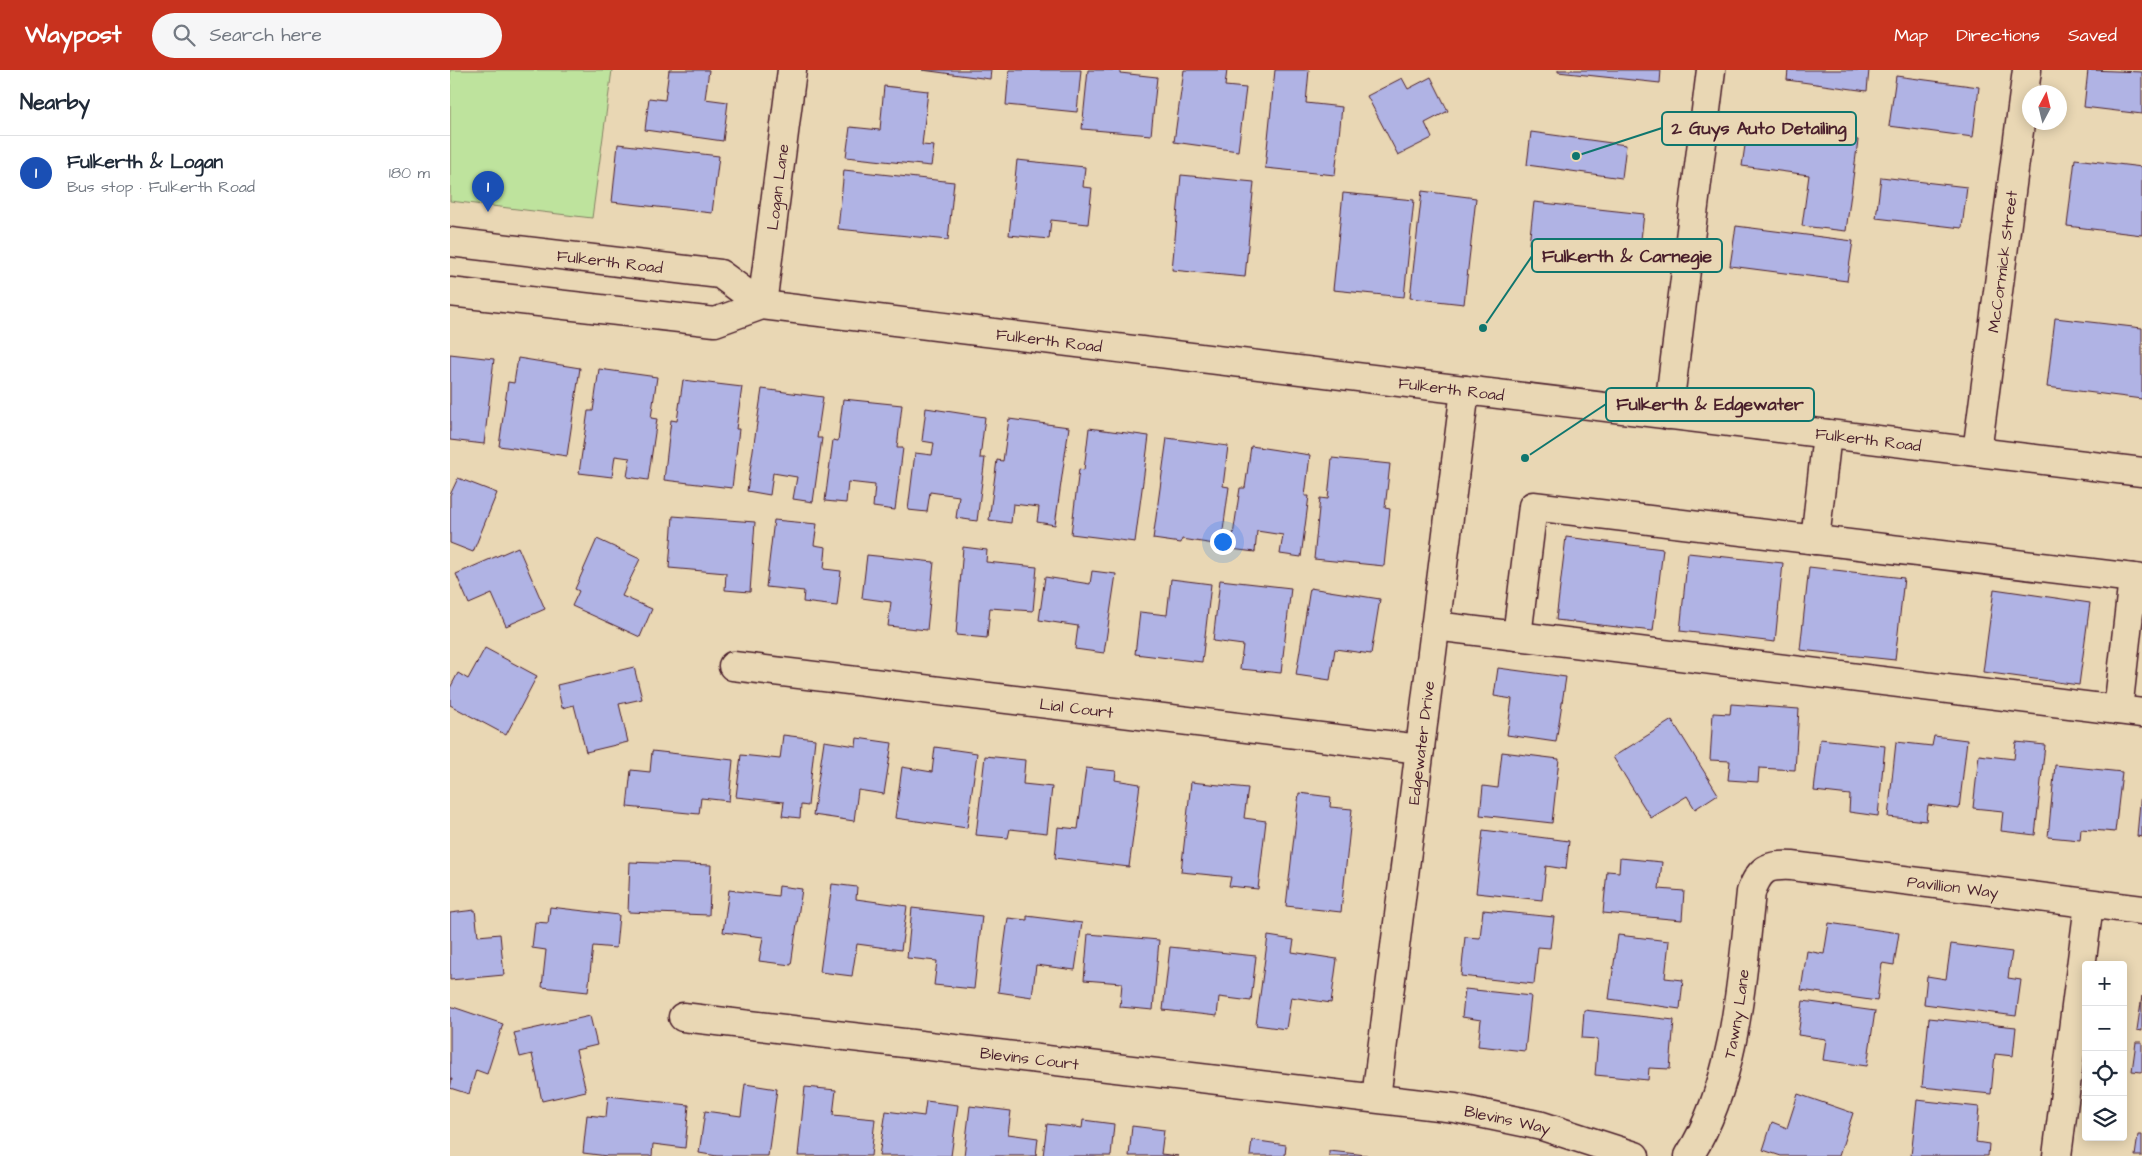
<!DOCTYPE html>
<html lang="en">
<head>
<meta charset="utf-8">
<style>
  :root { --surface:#fff; --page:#f6f6f7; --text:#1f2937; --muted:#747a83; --line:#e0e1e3; --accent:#c8321e }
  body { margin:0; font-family:"Architects Daughter",sans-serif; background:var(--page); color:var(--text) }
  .controls { position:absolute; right:15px; bottom:15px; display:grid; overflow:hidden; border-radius:5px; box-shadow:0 2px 12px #0003 }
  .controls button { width:45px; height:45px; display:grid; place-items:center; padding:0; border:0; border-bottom:1px solid var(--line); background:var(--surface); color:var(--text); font:25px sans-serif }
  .compass { position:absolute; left:1572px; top:15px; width:45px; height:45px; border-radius:50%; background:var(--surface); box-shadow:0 2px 12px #0003; rotate:7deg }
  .you { position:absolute; left:772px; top:471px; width:18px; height:18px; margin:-12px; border:4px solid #fff; border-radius:50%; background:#1a73e8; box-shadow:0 0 0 8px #1a73e833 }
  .badge { display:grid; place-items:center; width:32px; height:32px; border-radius:50%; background:var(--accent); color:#fff; font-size:16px; font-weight:700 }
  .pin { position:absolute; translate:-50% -41px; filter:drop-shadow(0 1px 2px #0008) }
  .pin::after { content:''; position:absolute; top:26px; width:18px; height:15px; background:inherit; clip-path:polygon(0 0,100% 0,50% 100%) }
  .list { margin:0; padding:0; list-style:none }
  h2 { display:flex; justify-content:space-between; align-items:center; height:65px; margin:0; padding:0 20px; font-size:21px }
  h2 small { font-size:16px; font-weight:400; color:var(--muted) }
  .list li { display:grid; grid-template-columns:32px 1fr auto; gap:15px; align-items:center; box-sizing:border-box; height:75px; padding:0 20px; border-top:1px solid var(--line) }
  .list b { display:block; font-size:19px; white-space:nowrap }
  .list p { margin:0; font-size:16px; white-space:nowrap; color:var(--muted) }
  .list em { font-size:16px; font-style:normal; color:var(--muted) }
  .icon { flex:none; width:28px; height:28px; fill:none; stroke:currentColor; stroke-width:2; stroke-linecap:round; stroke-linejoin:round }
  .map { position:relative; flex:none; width:1692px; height:1086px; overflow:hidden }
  header { display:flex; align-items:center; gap:30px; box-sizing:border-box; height:70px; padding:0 25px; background:var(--accent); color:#fff }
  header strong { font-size:24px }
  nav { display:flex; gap:28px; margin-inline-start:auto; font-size:18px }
  .search { width:350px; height:45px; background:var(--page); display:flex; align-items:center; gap:12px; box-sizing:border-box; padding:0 18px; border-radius:28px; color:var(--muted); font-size:19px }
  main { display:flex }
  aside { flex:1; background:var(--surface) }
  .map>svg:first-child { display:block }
  .green { fill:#bee39d; stroke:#848164 }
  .building { fill:#b0b3e4; stroke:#4a1f2b }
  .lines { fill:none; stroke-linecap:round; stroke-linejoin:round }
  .minor-casing { stroke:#4a1f2b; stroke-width:31 }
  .minor { stroke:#e9d7b4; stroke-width:28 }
  .labels { text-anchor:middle; stroke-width:4; stroke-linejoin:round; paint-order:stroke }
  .street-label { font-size:16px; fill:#4a1f2b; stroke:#e9d7b4 }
  .leader { fill:none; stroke:#0f766e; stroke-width:2 }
  .callout-dot { fill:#0f766e; stroke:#e9d7b4; stroke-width:2 }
  .callout { fill:#e9d7b4; stroke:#0f766e; stroke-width:2 }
  .callout-label { font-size:18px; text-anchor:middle; font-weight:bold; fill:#4a1f2b }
</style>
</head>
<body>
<header>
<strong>Waypost</strong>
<div class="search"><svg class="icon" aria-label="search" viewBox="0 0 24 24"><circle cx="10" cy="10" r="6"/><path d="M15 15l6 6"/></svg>Search here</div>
<nav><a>Map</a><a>Directions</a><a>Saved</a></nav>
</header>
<main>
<aside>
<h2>Nearby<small></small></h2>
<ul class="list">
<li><span class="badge" style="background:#1a4fb4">1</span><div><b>Fulkerth &amp; Logan</b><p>Bus stop · Fulkerth Road</p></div><em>180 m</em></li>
</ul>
</aside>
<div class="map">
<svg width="1692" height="1086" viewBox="0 0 1692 1086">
  <rect width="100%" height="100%" fill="#e9d7b4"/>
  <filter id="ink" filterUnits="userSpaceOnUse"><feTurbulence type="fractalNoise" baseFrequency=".02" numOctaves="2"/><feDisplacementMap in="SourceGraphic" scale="10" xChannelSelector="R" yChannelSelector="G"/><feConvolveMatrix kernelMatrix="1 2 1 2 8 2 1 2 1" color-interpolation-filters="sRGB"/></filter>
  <g filter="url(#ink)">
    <path class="green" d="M0,0H162L142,148L0,131Z"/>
    <path class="building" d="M219,0H259L255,29L278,32L273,71L195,60L199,28L215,30Z
      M472,0H541L540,9Z
      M559,0H631L627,42L556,35Z
      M638,0H671L670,3L707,7L701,65L632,59Z
      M734,0H777L775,16L796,18L788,81L724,72Z
      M825,0H859L856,33L892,37L885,105L815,98Z
      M1108,0H1211L1210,13L1108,2Z
      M1338,0H1419L1417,21L1337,10Z
      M1638,0L1692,2V44L1634,37Z
      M1446,6L1529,17L1523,67L1439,56Z
      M981,7L998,41L975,53L982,68L948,85L917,26L952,8L958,19Z
      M434,16L478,21L472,75L484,76L481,96L396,87L400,57L430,60Z
      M1298,55L1408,70L1396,161L1352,156L1359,105L1292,96Z
      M1081,62L1176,75L1172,108L1077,95Z
      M168,74L269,86L262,143L162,132Z
      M1625,89L1692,97V165L1617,156Z
      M567,90L635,97L633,117L642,118L638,154L601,150L599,169L559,165Z
      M394,100L504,112L498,170L388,159Z
      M731,105L804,112L795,207L722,200Z
      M1431,107L1517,117L1512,158L1426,148Z
      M972,121L1026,128L1014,234L960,228Z
      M893,123L964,130L954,227L883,220Z
      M1084,132L1194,144L1189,186L1079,174Z
      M1286,156L1403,171L1397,211L1280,196Z
      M1605,248L1692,258V329L1597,317Z
      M0,284L44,289L34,374L0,370Z
      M68,288L130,298L117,386L49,376L58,312L64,313Z
      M149,299L207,307L201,348L207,349L198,410L177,407L180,388L165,386L162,407L129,403L138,341H143Z
      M233,310L292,317L286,359H289L282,418L214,410L221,350L227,351Z
      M312,319L373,327L367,368H372L363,432L343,429L347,407L323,403L320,425L297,421Z
      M393,329L452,335L447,378H453L445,440L423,437L425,415L398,412L396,433L375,431L383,370L388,371Z
      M476,338L535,347L530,388H535L527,451L506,448L509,426L480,422L477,442L458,440L465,383L482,385L484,373L472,371Z
      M559,349L619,357L605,455L587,452L589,437L563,434L561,453L539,450L547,390L553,391Z
      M639,358L699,366L685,472L621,464L629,399L634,400Z
      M717,368L778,376L773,416L779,417L771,475L732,469L731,473L703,469Z
      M801,376L860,385L855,426H859L851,487L830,484L833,465L807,461L805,482L781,479L790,418H795Z
      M882,388L940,394L935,438L940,439L934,496L864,489L870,428L878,429Z
      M8,408L47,423L23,482L0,473V425Z
      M223,446L305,452L300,522L275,520L276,503L219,498Z
      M324,450L367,454L364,475L376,477L374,499L391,501L387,536L353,532L354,521L316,517Z
      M1116,467L1213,479L1203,561L1106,550Z
      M147,469L190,489L172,526L202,539L190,567L122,536L129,521L125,519Z
      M68,477L95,539L56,556L42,524L19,534L6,504Z
      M513,477L537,480L536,492L587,497L583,541L540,538L537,568L506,565Z
      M1238,483L1333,493L1325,572L1230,561Z
      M417,485L484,492L477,560L438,556L441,532L412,528Z
      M1359,497L1454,508L1445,590L1350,580Z
      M642,501L666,504L654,583L625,579L628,556L589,550L595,507L640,514Z
      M721,509L761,514L752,592L685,584L690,542L717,545Z
      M770,510L841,518L831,603L790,599L793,575L763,571Z
      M860,518L930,529L921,584L885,579L880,610L846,605Z
      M1544,519L1640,533L1629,615L1533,602Z
      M35,578L87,606L56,665L0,635V618L8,603L18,609Z
      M184,597L192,629L169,634L178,672L136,682L124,635L112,638L107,615Z
      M1048,598L1116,607L1106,672L1057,665L1062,629L1044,626Z
      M1281,634L1349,639L1345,700L1309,698L1308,712L1278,710L1280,691L1260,690L1263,643L1280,644Z
      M1222,650L1268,724L1245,739L1237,726L1201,748L1163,687Z
      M333,665L365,669L358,736L351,735L350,748L332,746L334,732L286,727L291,685L330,689Z
      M1484,666L1517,670L1509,739L1478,735L1476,751L1438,747L1446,672L1482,676Z
      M407,668L442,673L434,724L408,720L404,751L363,745L374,671L406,676Z
      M1370,669L1435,676L1428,746L1399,742L1400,725L1364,721Z
      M1566,672L1595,675L1585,765L1551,761L1553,741L1523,738L1529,685L1564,689Z
      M485,677L527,683L517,758L445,748L452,697L482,702Z
      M202,681L283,690L279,731L251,728L249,744L177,737L181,700L200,702Z
      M1052,682L1109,689L1102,753L1030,745L1033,716L1048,718Z
      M535,686L575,690L573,714L602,717L597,763L560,759L558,768L526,765Z
      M1605,695L1672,702L1665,762L1631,759L1630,770L1598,767Z
      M636,698L666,701L665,710L690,714L679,797L605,788L608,757L628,759Z
      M1692,710V767L1687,766Z
      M741,712L798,718L794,748L816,751L808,819L779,816L781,807L731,802Z
      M849,723L881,727L880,737L902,739L891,842L836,836Z
      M1033,760L1119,771L1116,799L1096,796L1092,830L1026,823Z
      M1170,788L1212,792L1209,819L1234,821L1232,850L1153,843L1157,801L1169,802Z
      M180,792L261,795L259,845L178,842Z
      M382,814L407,817L406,829L457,836L451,880L407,874L402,906L370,902Z
      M329,816L352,819L341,895L309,891L313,867L273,862L279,820L328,826Z
      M100,837L169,845L166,878L143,876L138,922L92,917L96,880L82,878L85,852L98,853Z
      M462,838L532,846L524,919L484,915L487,891L457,888Z
      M25,840L28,866L50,864L54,905L0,910V843Z
      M1033,840L1104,847L1100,878L1088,877L1084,914L1011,906L1015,867L1030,868Z
      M577,846L632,853L625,900L586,895L582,927L548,922L558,848L577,850Z
      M1379,853L1449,863L1444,895L1432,893L1427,931L1351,920L1357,881L1374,884Z
      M638,864L709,870L703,940L670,937L672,913L634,910Z
      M1168,865L1219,871L1215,908L1233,910L1230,939L1159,929Z
      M818,866L844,870L842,882L887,889L881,933L841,927L836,959L806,955Z
      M1501,874L1562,882L1558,908L1571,910L1566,946L1474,934L1477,906L1496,909Z
      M720,877L806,886L801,931L769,927L767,946L713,940Z
      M1015,919L1081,926L1075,981L1028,976L1031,950L1012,947Z
      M1692,926V961L1687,960Z
      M1353,931L1425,941L1417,996L1373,990L1376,969L1348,965Z
      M0,936L53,954L37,1004L26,1000L19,1024L0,1018L2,1009H0Z
      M1134,940L1224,950L1220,999L1199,998L1198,1010L1145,1005L1148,969L1132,968Z
      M140,946L147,975L126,980L136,1021L92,1031L82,984L70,987L64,963Z
      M1479,948L1566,957L1563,986L1545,984L1541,1024L1472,1017Z
      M1686,972H1692V1002L1682,1001Z
      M295,1014L327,1019L318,1086H267L249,1083L255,1041L291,1046Z
      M355,1017L386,1020L383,1045L425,1049L421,1086H348Z
      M1348,1024L1403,1043L1389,1086H1331L1313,1080L1322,1052L1337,1058Z
      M158,1026L239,1035L235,1078L203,1074L202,1086H157L133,1083L137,1045L156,1047Z
      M1467,1030L1529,1037L1526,1072L1539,1074L1538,1086H1461Z
      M476,1031L508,1035L501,1086H429L436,1041L474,1046Z
      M520,1036L561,1041L558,1064L588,1068L586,1086H514Z
      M633,1050L664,1054L661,1086H593L597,1054L632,1058Z
      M682,1056L714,1060L711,1084L729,1086H679Z
      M1688,1065H1692V1086H1685Z
      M802,1070L836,1075L835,1086H800Z
      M879,1081L917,1085V1086H879Z"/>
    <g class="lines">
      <g class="minor-casing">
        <g id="minor">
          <path id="s1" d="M0,172L270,204L312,235"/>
          <path id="s2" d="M0,222L265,252L312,235L1692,402"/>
          <path id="s3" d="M312,235L342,0"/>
          <path d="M1218,345L1261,0"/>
          <path id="s4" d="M1527,382L1577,0"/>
          <path d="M1365,470L1377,364"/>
          <path d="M985,556L1067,566L1083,436L1692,509"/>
          <path d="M1067,566L1692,643"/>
          <path id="s5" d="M283,596L970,679"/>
          <path d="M1668,640L1683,508"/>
          <path id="s6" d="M233,947L1005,1038L1092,1056L1185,1086"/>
          <path id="s7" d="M926,1028L1015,320"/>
          <path id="s8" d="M1239,1086C1286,1013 1292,907 1301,822C1310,798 1317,795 1342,796L1692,840"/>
          <path d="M1607,1086L1639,834"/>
        </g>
      </g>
      <use href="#minor" class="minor"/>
    </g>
  </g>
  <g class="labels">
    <g class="street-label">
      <text dy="6" stroke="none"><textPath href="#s3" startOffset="119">Logan Lane</textPath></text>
      <text dy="6" stroke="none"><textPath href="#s1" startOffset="161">Fulkerth Road</textPath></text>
      <text dy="6" stroke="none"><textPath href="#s4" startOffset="192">McCormick Street</textPath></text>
      <text dy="6" stroke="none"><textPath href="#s2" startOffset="606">Fulkerth Road</textPath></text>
      <text dy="6" stroke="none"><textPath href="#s2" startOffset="1011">Fulkerth Road</textPath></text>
      <text dy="6" stroke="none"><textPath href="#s2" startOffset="1431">Fulkerth Road</textPath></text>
      <text dy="6" stroke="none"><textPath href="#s5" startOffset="346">Lial Court</textPath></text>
      <text dy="6" stroke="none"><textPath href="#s7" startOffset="358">Edgewater Drive</textPath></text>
      <text dy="6" stroke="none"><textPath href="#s8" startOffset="490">Pavillion Way</textPath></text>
      <text dy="6" stroke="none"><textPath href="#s8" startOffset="151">Tawny Lane</textPath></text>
      <text dy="6" stroke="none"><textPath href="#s6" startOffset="349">Blevins Court</textPath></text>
      <text dy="6" stroke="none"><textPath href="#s6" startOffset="831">Blevins Way</textPath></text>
    </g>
  </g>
  <path class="leader" d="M1126 86L1212 58M1033 258L1082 186M1075 388L1156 334"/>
  <g class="callout-dot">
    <circle cx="1126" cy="86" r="5"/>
    <circle cx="1033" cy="258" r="5"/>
    <circle cx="1075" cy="388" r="5"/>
  </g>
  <g class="callout">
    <rect x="1212" y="42" width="194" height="33" rx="5"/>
    <rect x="1082" y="169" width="190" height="33" rx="5"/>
    <rect x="1156" y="318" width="208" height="33" rx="5"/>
  </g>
  <g class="callout-label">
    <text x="1309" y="64">2 Guys Auto Detailing</text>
    <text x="1177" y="192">Fulkerth &amp; Carnegie</text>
    <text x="1260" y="340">Fulkerth &amp; Edgewater</text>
  </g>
</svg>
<div class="controls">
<button>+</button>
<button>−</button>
<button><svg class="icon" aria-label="locate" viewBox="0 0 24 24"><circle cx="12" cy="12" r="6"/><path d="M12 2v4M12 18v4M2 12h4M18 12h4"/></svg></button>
<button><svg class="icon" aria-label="layers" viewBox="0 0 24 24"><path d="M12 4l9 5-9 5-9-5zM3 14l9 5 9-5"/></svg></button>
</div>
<svg class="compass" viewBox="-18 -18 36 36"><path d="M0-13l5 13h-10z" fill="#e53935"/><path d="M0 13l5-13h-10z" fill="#747a83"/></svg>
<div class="you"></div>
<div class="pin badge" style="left:38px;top:142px;background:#1a4fb4">1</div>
</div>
</main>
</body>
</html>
